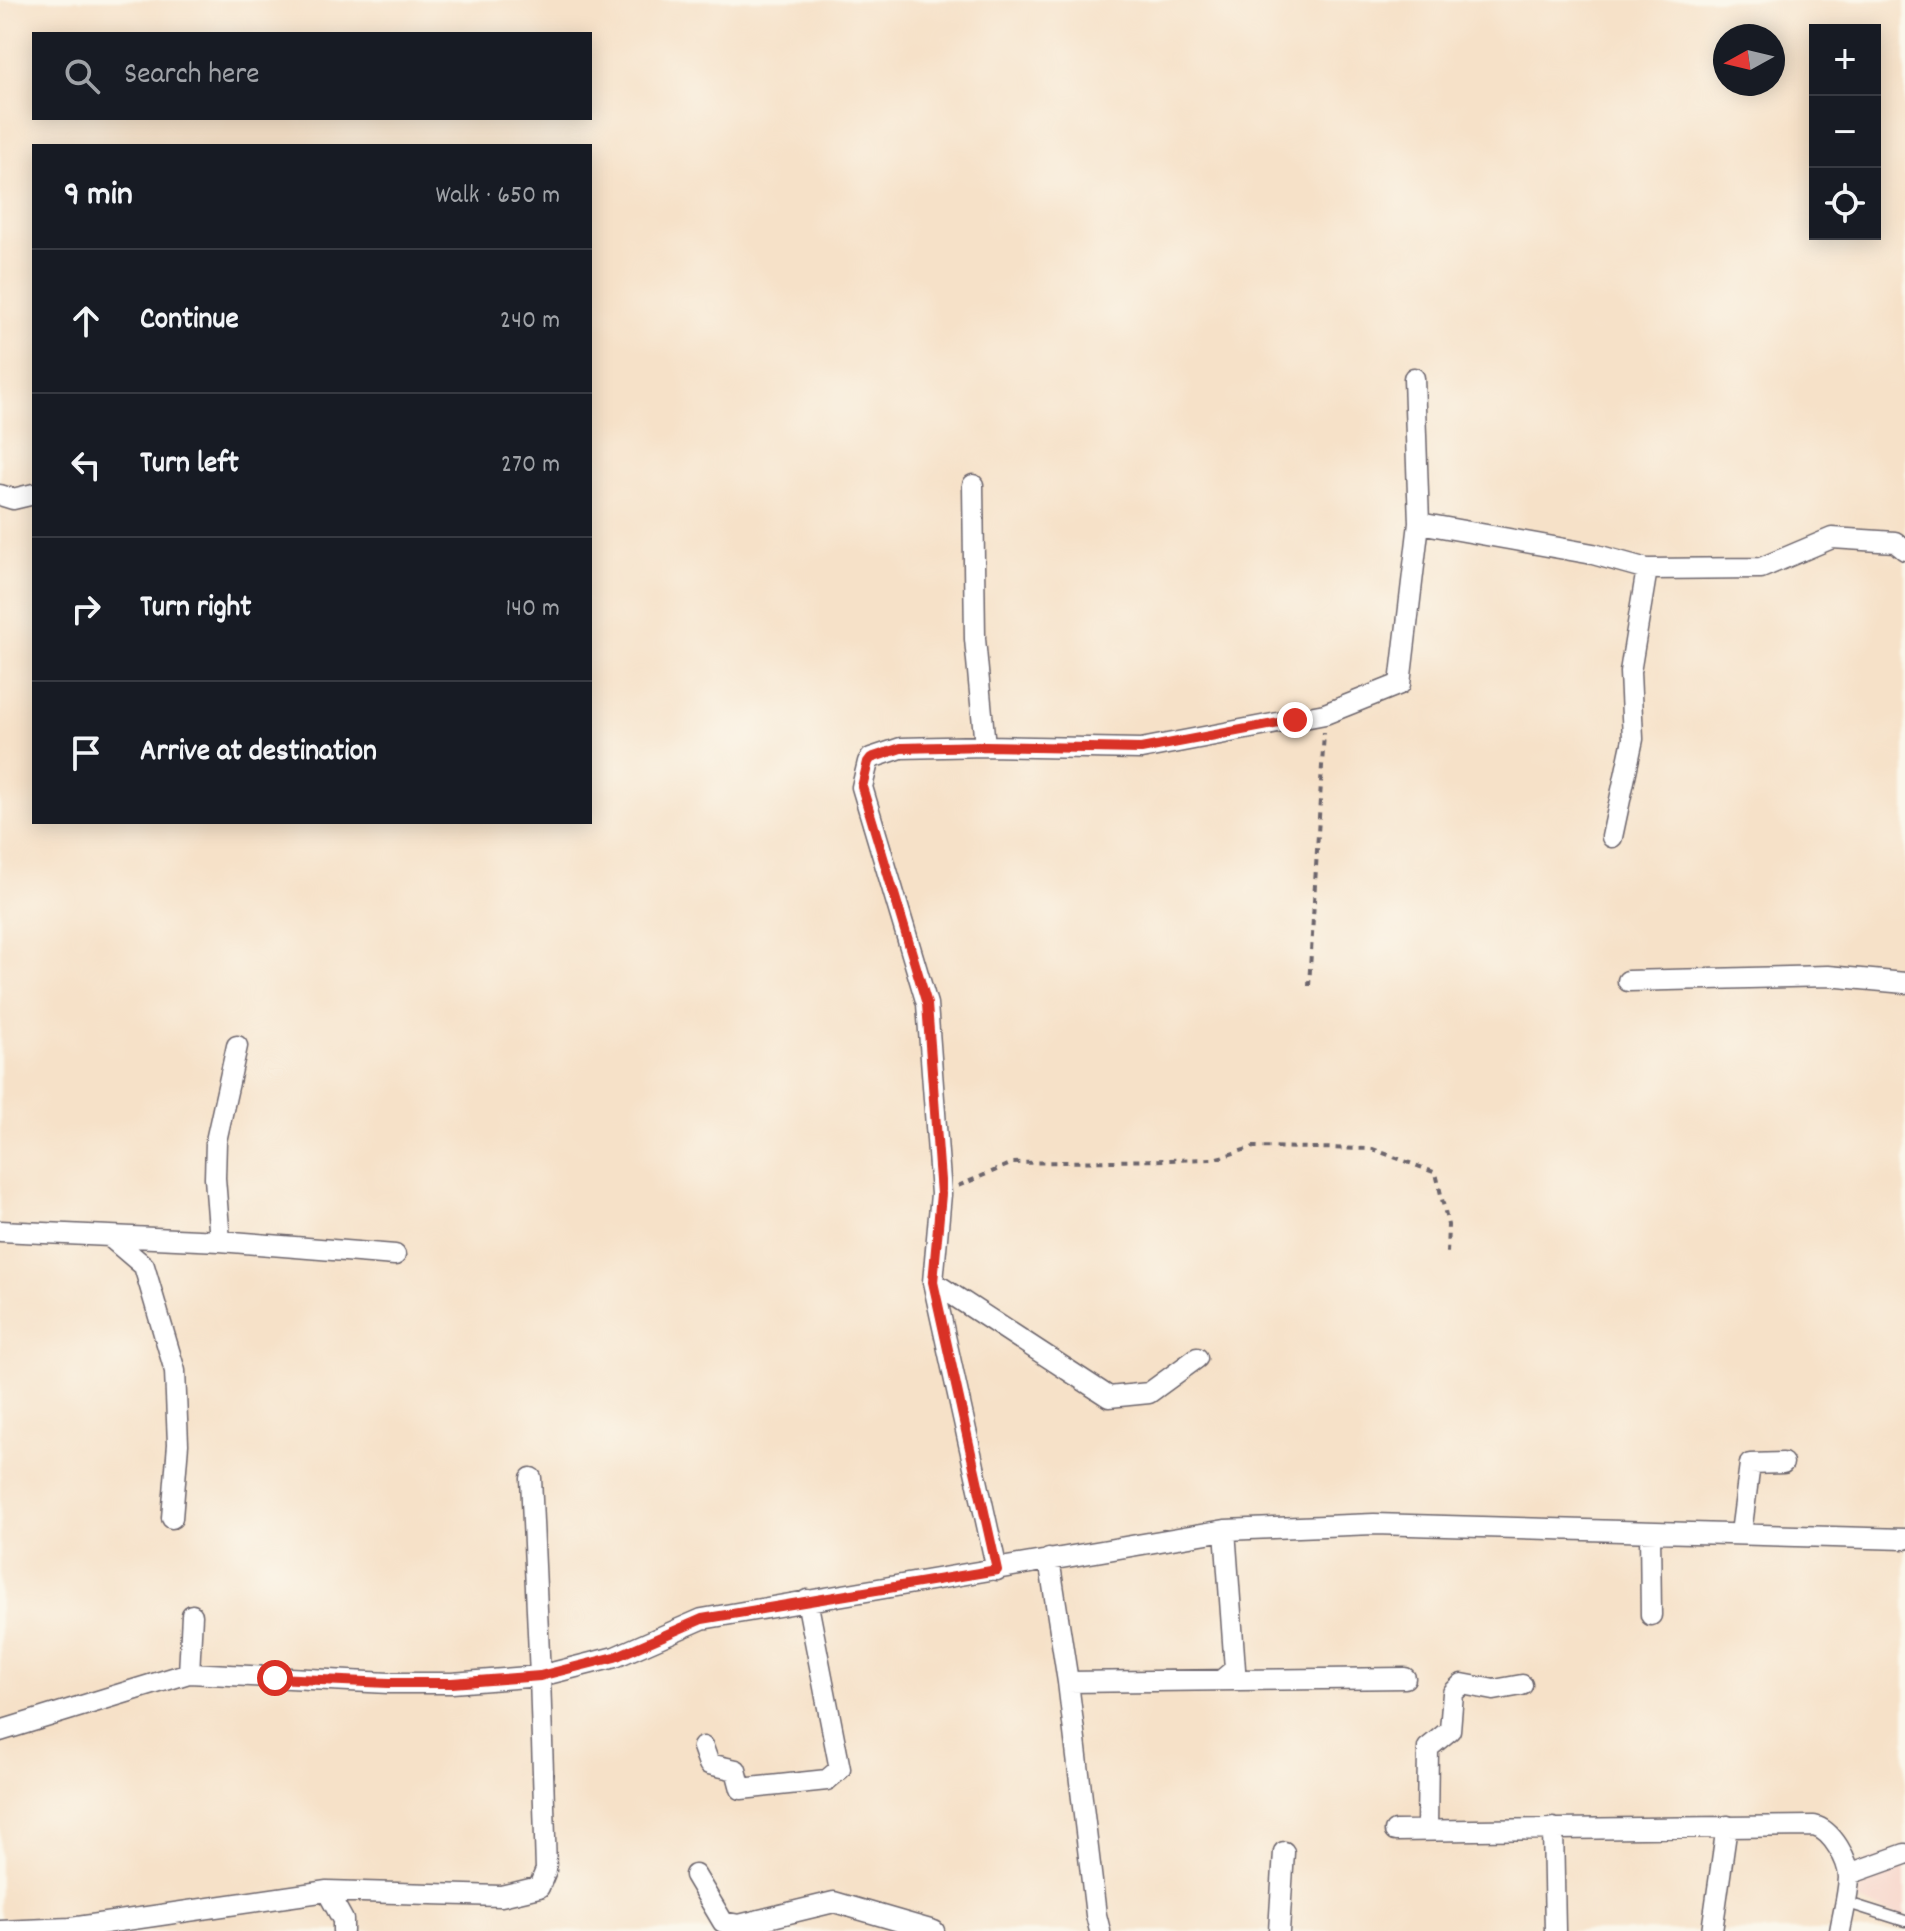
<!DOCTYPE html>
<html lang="en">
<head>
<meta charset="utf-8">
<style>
  :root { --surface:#171b24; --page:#242831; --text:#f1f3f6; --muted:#9ea1a6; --line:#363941 }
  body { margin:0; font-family:Dekko,sans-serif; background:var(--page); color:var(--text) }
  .controls { position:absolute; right:24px; top:24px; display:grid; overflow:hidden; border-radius:0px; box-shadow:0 4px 20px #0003 }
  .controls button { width:72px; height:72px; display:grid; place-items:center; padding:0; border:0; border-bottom:2px solid var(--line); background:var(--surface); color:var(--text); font:40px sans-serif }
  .compass { position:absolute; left:1713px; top:24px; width:72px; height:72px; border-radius:50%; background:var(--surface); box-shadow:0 4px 20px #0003; rotate:262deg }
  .stop { position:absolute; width:24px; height:24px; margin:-18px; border:6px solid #d93025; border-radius:50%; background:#fff }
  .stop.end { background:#d93025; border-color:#fff; box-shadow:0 2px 8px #0008 }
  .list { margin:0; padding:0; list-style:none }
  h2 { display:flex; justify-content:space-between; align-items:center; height:104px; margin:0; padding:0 32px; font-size:34px }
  h2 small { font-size:26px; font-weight:400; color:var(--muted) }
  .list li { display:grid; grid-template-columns:52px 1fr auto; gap:24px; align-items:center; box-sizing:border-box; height:144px; padding:0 32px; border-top:2px solid var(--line) }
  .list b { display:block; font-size:30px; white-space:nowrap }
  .list em { font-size:26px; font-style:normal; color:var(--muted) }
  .icon { flex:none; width:44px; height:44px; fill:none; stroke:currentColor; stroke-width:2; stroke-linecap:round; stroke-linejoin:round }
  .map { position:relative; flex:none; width:1905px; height:1931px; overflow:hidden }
  .search { position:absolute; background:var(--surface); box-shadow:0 4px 20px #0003; left:32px; top:32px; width:560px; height:88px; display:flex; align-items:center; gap:20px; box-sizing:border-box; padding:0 28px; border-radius:0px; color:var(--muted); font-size:30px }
  .panel { position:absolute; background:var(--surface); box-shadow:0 4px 20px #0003; left:32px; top:144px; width:560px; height:680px; border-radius:0px }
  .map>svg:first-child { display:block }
  .built { fill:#f7d1c6 }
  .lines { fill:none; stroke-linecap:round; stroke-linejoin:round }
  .service-casing { stroke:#6c656c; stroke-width:13 }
  .minor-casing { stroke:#6c656c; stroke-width:23 }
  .path { stroke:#6c656c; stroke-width:4; stroke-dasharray:6 6; stroke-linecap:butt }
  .service { stroke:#fff; stroke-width:10 }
  .minor { stroke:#fff; stroke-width:20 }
  .route { stroke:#d93025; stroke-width:10 }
</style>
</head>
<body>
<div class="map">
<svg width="1905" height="1931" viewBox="0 0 1905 1931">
  <rect width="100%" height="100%" fill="#fbf7ec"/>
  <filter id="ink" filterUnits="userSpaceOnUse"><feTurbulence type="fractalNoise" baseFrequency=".0125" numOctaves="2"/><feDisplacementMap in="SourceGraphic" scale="16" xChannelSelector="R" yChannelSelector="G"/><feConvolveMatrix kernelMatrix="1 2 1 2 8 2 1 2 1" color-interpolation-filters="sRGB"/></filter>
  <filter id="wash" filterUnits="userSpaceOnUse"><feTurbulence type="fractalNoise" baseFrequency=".006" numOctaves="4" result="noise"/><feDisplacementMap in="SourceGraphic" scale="32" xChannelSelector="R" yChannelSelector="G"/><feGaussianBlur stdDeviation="1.8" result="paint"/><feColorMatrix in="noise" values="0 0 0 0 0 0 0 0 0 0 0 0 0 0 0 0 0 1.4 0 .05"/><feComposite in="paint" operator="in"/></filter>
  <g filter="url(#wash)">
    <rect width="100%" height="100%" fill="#f6e1c8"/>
    <path class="built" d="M1905,1847V1918L1858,1901L1863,1862Z"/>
  </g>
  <g filter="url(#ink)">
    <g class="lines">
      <g class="service-casing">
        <path id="service" d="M1845,1902L1905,1921"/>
      </g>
      <g class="minor-casing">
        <path id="minor" d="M973,485L975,639L985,746
          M0,495L13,499L34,494
          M1419,523L1593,554L1647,569L1761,568L1832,538L1895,542L1905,550
          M1612,837L1633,739L1630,672L1647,569
          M1628,981L1828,976L1905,983
          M0,1231L220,1241L395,1255
          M110,1237L144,1266L175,1371L178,1444L172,1518
          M220,1241L215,1178L216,1141L237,1046
          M933,1282L1109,1397L1149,1393L1197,1358
          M1650,1533L1651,1615
          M1741,1533L1750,1464L1783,1463
          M1049,1559L1068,1682L1096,1915L1100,1931
          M997,1570L933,1282L941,1194L927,1004L862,787L868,762L871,758L901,748L985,746L1141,749L1325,714L1400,684L1419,523L1414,378
          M189,1673L192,1615
          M1223,1679L1235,1669L1225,1530
          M1068,1682L1405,1678
          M0,1731L189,1673L389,1683H452L540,1676L615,1657L702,1619L1225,1530L1374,1524L1905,1539
          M703,1747L709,1764L736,1770L741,1789L827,1780L840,1769L807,1600
          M1553,1828L1555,1931
          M1427,1830L1428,1748L1450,1730L1453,1693L1462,1684L1494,1690L1522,1685
          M1395,1831L1814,1826C1832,1830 1849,1861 1849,1878C1848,1896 1843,1914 1840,1931
          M1849,1874L1905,1854
          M695,1875L723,1922L739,1925L834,1902L934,1931
          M327,1891L343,1920V1931
          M0,1931L71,1928L327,1891L501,1896L539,1887L546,1870L540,1676L531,1478
          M1279,1931L1284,1852
          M1712,1931L1727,1826"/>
      </g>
      <path class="path" d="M1309,986L1324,732
        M958,1186L1013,1163L1214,1159L1254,1147L1373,1149L1436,1173L1448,1225L1447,1254"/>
      <use href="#service" class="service"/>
      <use href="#minor" class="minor"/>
    </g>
  </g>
  <g class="lines" filter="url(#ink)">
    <path class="route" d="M275,1678L389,1683H452L540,1676L615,1657L702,1619L997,1570L933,1282L941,1194L927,1004L862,787L868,762L871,758L901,748L985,746L1141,749L1295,720"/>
  </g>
</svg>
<div class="controls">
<button>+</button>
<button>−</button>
<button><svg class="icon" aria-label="locate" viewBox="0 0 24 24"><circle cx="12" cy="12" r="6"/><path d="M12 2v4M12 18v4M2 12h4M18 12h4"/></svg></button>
</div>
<svg class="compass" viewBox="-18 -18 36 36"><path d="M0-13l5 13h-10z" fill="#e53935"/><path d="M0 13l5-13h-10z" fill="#9ea1a6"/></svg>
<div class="stop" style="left:275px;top:1678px"></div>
<div class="stop end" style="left:1295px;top:720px"></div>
<div class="search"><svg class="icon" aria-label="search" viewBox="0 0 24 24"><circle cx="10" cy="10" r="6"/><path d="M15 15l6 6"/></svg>Search here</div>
<section class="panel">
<h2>9 min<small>Walk · 650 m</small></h2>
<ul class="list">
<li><svg class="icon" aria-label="ahead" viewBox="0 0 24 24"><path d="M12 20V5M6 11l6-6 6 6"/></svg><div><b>Continue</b></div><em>240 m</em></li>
<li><svg class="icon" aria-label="left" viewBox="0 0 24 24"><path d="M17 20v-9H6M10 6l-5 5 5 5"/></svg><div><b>Turn left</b></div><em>270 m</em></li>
<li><svg class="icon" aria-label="right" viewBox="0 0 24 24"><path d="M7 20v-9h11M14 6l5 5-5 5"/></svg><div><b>Turn right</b></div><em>140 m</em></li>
<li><svg class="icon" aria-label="arrive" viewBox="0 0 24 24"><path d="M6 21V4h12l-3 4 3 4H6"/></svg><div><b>Arrive at destination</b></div></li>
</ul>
</section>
</div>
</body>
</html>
